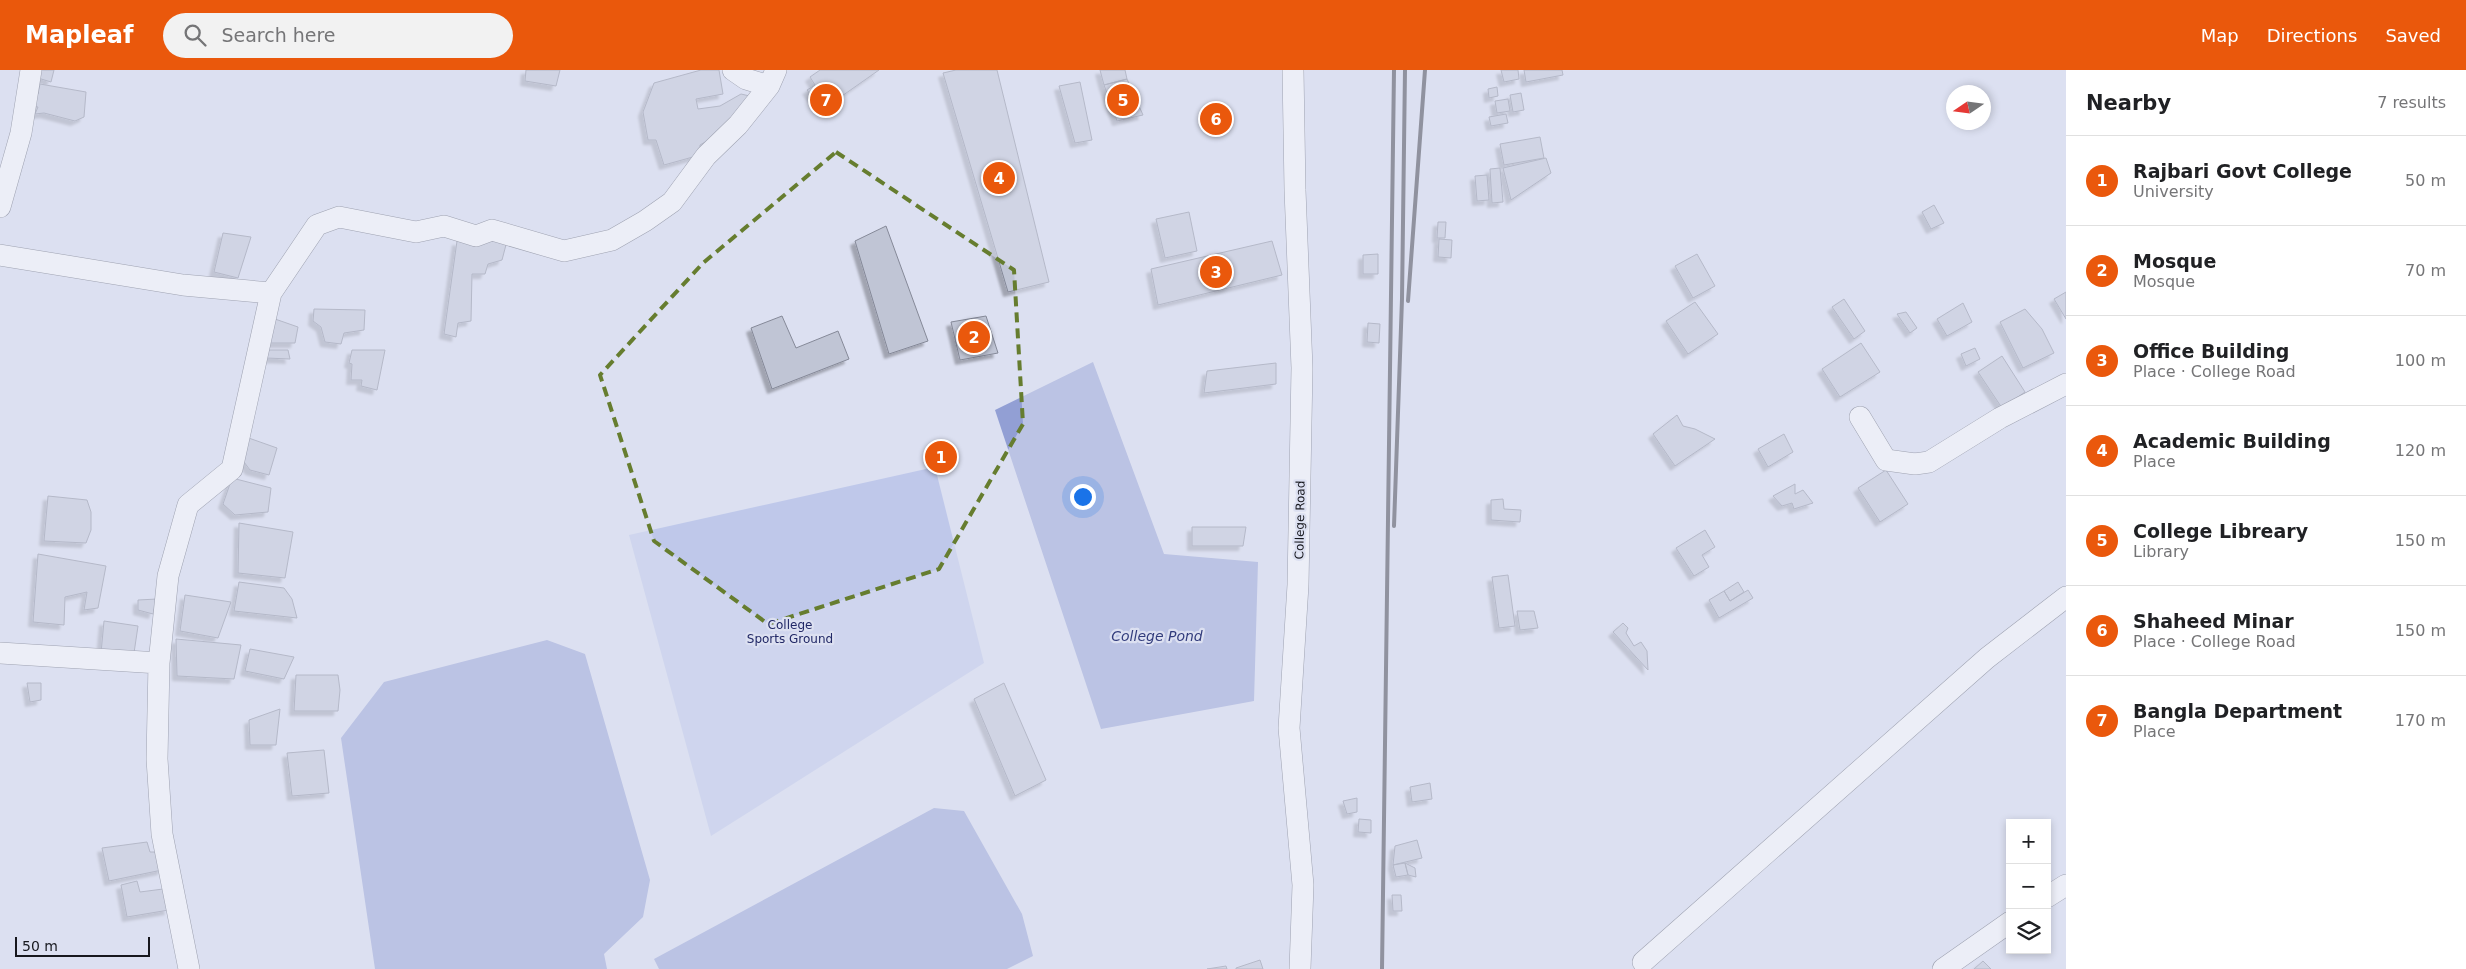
<!DOCTYPE html>
<html lang="en">
<head>
<meta charset="utf-8">
<style>
  :root { --surface:#fff; --page:#f2f2f2; --text:#202124; --muted:#757577; --line:#e0e0e0; --accent:#ea580c }
  body { margin:0; font-family:"DejaVu Sans",sans-serif; background:var(--page); color:var(--text) }
  .controls { position:absolute; right:15px; bottom:15px; display:grid; overflow:hidden; border-radius:0px; box-shadow:0 2px 8px #0003 }
  .controls button { width:45px; height:45px; display:grid; place-items:center; padding:0; border:0; border-bottom:1px solid var(--line); background:var(--surface); color:var(--text); font:25px sans-serif }
  .compass { position:absolute; left:1946px; top:15px; width:45px; height:45px; border-radius:50%; background:var(--surface); box-shadow:0 2px 8px #0003; rotate:257deg }
  .scale { position:absolute; left:15px; bottom:12px; width:135px; box-sizing:border-box; padding-left:5px; border:2px solid #17181e; border-top:0; font-size:14px; line-height:18px; white-space:nowrap; color:#17181e; -webkit-text-stroke:4px #dce0f1; paint-order:stroke }
  .you { position:absolute; left:1082px; top:426px; width:18px; height:18px; margin:-12px; border:4px solid #fff; border-radius:50%; background:#1a73e8; box-shadow:0 0 0 8px #1a73e833 }
  .badge { display:grid; place-items:center; width:32px; height:32px; border-radius:50%; background:var(--accent); color:#fff; font-size:16px; font-weight:700 }
  .pin { position:absolute; translate:-50% -50%; border:2px solid #fff; box-shadow:0 1px 5px #0006 }
  .list { margin:0; padding:0; list-style:none }
  h2 { display:flex; justify-content:space-between; align-items:center; height:65px; margin:0; padding:0 20px; font-size:21px }
  h2 small { font-size:16px; font-weight:400; color:var(--muted) }
  .list li { display:grid; grid-template-columns:32px 1fr auto; gap:15px; align-items:center; box-sizing:border-box; height:90px; padding:0 20px; border-top:1px solid var(--line) }
  .list b { display:block; font-size:19px; white-space:nowrap }
  .list p { margin:0; font-size:16px; white-space:nowrap; color:var(--muted) }
  .list em { font-size:16px; font-style:normal; color:var(--muted) }
  .icon { flex:none; width:28px; height:28px; fill:none; stroke:currentColor; stroke-width:2; stroke-linecap:round; stroke-linejoin:round }
  .map { position:relative; flex:none; width:2066px; height:899px; overflow:hidden }
  header { display:flex; align-items:center; gap:30px; box-sizing:border-box; height:70px; padding:0 25px; background:var(--accent); color:#fff }
  header strong { font-size:24px }
  nav { display:flex; gap:28px; margin-inline-start:auto; font-size:18px }
  .search { width:350px; height:45px; background:var(--page); display:flex; align-items:center; gap:12px; box-sizing:border-box; padding:0 18px; border-radius:28px; color:var(--muted); font-size:19px }
  main { display:flex }
  aside { flex:1; background:var(--surface) }
  .map>svg:first-child { display:block }
  .green { fill:#bfc8ea }
  .water { fill:#929fd4 }
  .building { fill:#c0c5d5; stroke:#858998; filter:url(#shadow) }
  .lines { fill:none; stroke-linecap:round; stroke-linejoin:round }
  .minor-casing { stroke:#545866; stroke-width:22 }
  .minor { stroke:#fff; stroke-width:21 }
  .rail { stroke:#33343c; stroke-width:4 }
  .marked { fill:none; stroke:#667d2f; stroke-width:4; stroke-dasharray:10 6; stroke-linejoin:round }
  .labels { text-anchor:middle; stroke-width:4.5; stroke-linejoin:round; paint-order:stroke }
  .street-label { font-size:12px; fill:#17181e; stroke:#dce0f1 }
  .park-label { font-size:12px; fill:#212866; stroke:#dce0f1 }
  .water-label { font-size:14px; font-style:italic; fill:#323c7c; stroke:#dce0f1 }
</style>
</head>
<body>
<header>
<strong>Mapleaf</strong>
<div class="search"><svg class="icon" aria-label="search" viewBox="0 0 24 24"><circle cx="10" cy="10" r="6"/><path d="M15 15l6 6"/></svg>Search here</div>
<nav><a>Map</a><a>Directions</a><a>Saved</a></nav>
</header>
<main>
<div class="map">
<svg width="2066" height="899" viewBox="0 0 2066 899">
  <defs>
    <filter id="shadow"><feDropShadow dx="-4.5" dy="4.5" stdDeviation="1" flood-color="#0004"/></filter>
  </defs>
  <rect width="100%" height="100%" fill="#dce0f1"/>
  <path class="green" d="M935,397L984,593L711,766L629,465Z"/>
  <path class="water" d="M1093,292L1164,484L1258,492L1254,631L1101,659L995,340Z
    M547,570L585,584L650,810L643,847L604,884L607,899H375L341,668L384,612Z
    M934,738L964,741L1022,844L1033,886L1007,899H659L654,889Z"/>
  <path class="building" d="M40,0H54L51,12L38,8Z
    M526,0H560L556,16L525,11Z
    M701,0H719L723,24L696,29L698,39L720,36L741,24L754,27L741,47L726,52L717,65L700,75V85L664,95L656,70H648L643,42L654,13Z
    M820,0H879L822,40L807,20L815,15L810,7Z
    M956,0H997L1049,212L1008,222L943,3Z
    M1100,0H1125L1127,9L1104,15Z
    M1501,0H1518L1519,9L1504,12Z
    M1524,0H1562L1563,5L1526,12Z
    M1127,9L1143,45L1117,51L1104,15Z
    M1080,12L1092,70L1075,73L1059,16Z
    M40,14L86,22L84,47L75,51L44,43L35,44L38,37L31,36L32,25L38,24Z
    M1497,17L1498,26L1489,28L1488,19Z
    M1521,23L1524,40L1513,42L1510,25Z
    M1508,29L1510,41L1497,43L1495,31Z
    M1506,44L1508,53L1491,56L1489,47Z
    M1540,67L1544,88L1504,95L1500,74Z
    M1546,88L1551,103L1511,130L1503,98Z
    M1500,98L1503,132L1492,133L1490,99Z
    M1487,105L1489,130L1477,131L1475,106Z
    M1934,135L1944,153L1931,159L1922,142Z
    M1189,142L1197,181L1165,188L1156,149Z
    M1438,152H1446L1445,168H1437Z
    M886,156L928,271L889,284L855,171Z
    M223,163L251,167L238,208L214,202Z
    M497,169L507,171L502,190L488,194L485,204H472L471,251L458,253L456,267L444,264L457,171L479,175Z
    M1439,169L1452,170L1451,188L1438,187Z
    M1272,171L1282,205L1158,235L1151,199Z
    M1378,184V204H1363V185Z
    M1697,184L1715,216L1693,228L1675,196Z
    M2066,222V249L2054,229Z
    M1844,229L1865,261L1854,269L1832,237Z
    M1695,232L1718,264L1688,284L1666,251Z
    M1963,233L1972,252L1947,266L1937,249Z
    M314,239L365,240L364,260L344,263L341,274L325,272L321,257L313,251Z
    M2025,239L2042,259L2054,283L2023,298L2000,252Z
    M1906,242L1917,258L1910,263L1897,244Z
    M782,246L796,278L838,261L849,289L772,319L751,258Z
    M986,246L998,283L960,290L951,252Z
    M275,249L298,257L295,273H269Z
    M1368,253L1380,254L1379,273L1367,272Z
    M1861,273L1880,302L1840,327L1822,299Z
    M1975,278L1980,289L1966,296L1961,284Z
    M267,280H288L290,289L266,288Z
    M352,280H385L377,320L361,316L362,310H351L352,294L349,293Z
    M2002,286L2025,322L2002,338L1978,302Z
    M1276,293V314L1204,323L1207,301Z
    M1677,345L1683,356L1695,359L1715,369L1675,396L1653,364Z
    M1784,364L1793,382L1768,397L1758,379Z
    M243,366L277,378L269,405L250,400L238,384Z
    M1886,400L1908,434L1880,452L1858,418Z
    M232,408L271,418L268,442L235,445L223,434Z
    M1795,414V424L1803,420L1813,433L1794,439L1792,433L1782,436L1773,426Z
    M48,426L87,430L91,442V460L86,473L44,471Z
    M1503,429L1504,439L1521,440L1520,452L1491,450V430Z
    M239,453L293,462L285,508L238,503Z
    M1192,457H1246L1243,476H1192Z
    M1705,460L1715,477L1702,485L1709,497L1694,506L1676,478Z
    M38,484L106,496L98,538L84,540L87,522L65,527L64,555L33,552Z
    M1508,505L1515,556L1499,558L1492,507Z
    M239,512L284,518L292,529L297,548L234,541Z
    M1738,512L1744,522L1730,531L1724,521Z
    M1748,520L1753,528L1719,548L1709,530L1724,521L1730,531Z
    M185,525L231,532L218,568L180,561Z
    M157,529L153,544L138,540V530Z
    M1517,541H1534L1538,558L1520,560Z
    M104,551L138,556L134,583H101Z
    M1623,553L1628,558L1626,563L1634,576L1641,572L1647,581L1648,600L1613,562Z
    M176,569L241,575L234,609L177,606Z
    M250,579L294,587L284,609L245,601Z
    M296,605H338L340,620L338,641H294Z
    M27,613H41V630L30,632Z
    M1004,613L1046,710L1015,726L974,629Z
    M280,639L276,675H250L249,650Z
    M324,680L329,723L292,726L287,683Z
    M1430,713L1432,729L1412,732L1410,717Z
    M1357,728V742L1347,744L1343,731Z
    M1359,749L1371,750V763L1358,762Z
    M1417,770L1422,788L1393,795L1395,776Z
    M147,772L150,782H163L162,800L109,811L102,778Z
    M1405,793L1415,798L1416,807L1408,805Z
    M1405,793L1408,805L1396,807L1393,795Z
    M137,811L140,822L163,819L169,840L127,847L121,815Z
    M1392,825H1401L1402,841H1393Z
    M1260,890L1263,899H1236V898Z
    M1983,891L1991,899H1974Z
    M1226,896L1227,899H1207Z"/>
  <g class="lines">
    <g class="minor-casing">
      <path id="minor" d="M733,0L746,9L769,16
        M1293,0L1295,120L1302,298L1298,515L1289,658L1303,815L1300,899
        M0,137L21,63L31,0
        M0,185L183,215L271,223
        M1860,347L1886,390L1915,394L1929,392L2000,348L2066,314
        M0,583L159,593
        M2047,827L2066,815
        M1643,892L1987,588L2066,527
        M189,899L162,764L157,689L159,593L168,506L188,435L232,399L271,223L317,155L339,147L416,162L444,156L476,166L492,160L564,181L612,170L645,151L672,132L706,86L738,55L769,16L776,0
        M1943,899L2010,852"/>
    </g>
    <use href="#minor" class="minor"/>
    <path class="rail" d="M1408,231L1425,0
      M1394,456L1402,229L1405,0
      M1382,899L1394,0"/>
  </g>
  <path d="M0 0H2066V899H0ZM836,82L1014,200L1023,354L939,499L768,554L654,471L600,305L703,193Z" fill="#dce0f1" fill-opacity=".55" fill-rule="evenodd"/>
  <path class="marked" d="M836,82L1014,200L1023,354L939,499L768,554L654,471L600,305L703,193Z"/>
  <g class="labels">
    <g class="street-label">
      <text transform="translate(1300 450) rotate(-89)" y="4">College Road</text>
    </g>
    <g class="park-label">
      <text x="790" y="559">College<tspan x="790" dy="14">Sports Ground</tspan></text>
    </g>
    <g class="water-label">
      <text x="1157" y="571">College Pond</text>
    </g>
  </g>
</svg>
<div class="controls">
<button>+</button>
<button>−</button>
<button><svg class="icon" aria-label="layers" viewBox="0 0 24 24"><path d="M12 4l9 5-9 5-9-5zM3 14l9 5 9-5"/></svg></button>
</div>
<svg class="compass" viewBox="-18 -18 36 36"><path d="M0-13l5 13h-10z" fill="#e53935"/><path d="M0 13l5-13h-10z" fill="#757577"/></svg>
<div class="scale">50 m</div>
<div class="you"></div>
<div class="pin badge" style="left:941px;top:387px">1</div>
<div class="pin badge" style="left:974px;top:267px">2</div>
<div class="pin badge" style="left:1216px;top:202px">3</div>
<div class="pin badge" style="left:999px;top:108px">4</div>
<div class="pin badge" style="left:1123px;top:30px">5</div>
<div class="pin badge" style="left:1216px;top:49px">6</div>
<div class="pin badge" style="left:826px;top:30px">7</div>
</div>
<aside>
<h2>Nearby<small>7 results</small></h2>
<ul class="list">
<li><span class="badge">1</span><div><b>Rajbari Govt College</b><p>University</p></div><em>50 m</em></li>
<li><span class="badge">2</span><div><b>Mosque</b><p>Mosque</p></div><em>70 m</em></li>
<li><span class="badge">3</span><div><b>Office Building</b><p>Place · College Road</p></div><em>100 m</em></li>
<li><span class="badge">4</span><div><b>Academic Building</b><p>Place</p></div><em>120 m</em></li>
<li><span class="badge">5</span><div><b>College Libreary</b><p>Library</p></div><em>150 m</em></li>
<li><span class="badge">6</span><div><b>Shaheed Minar</b><p>Place · College Road</p></div><em>150 m</em></li>
<li><span class="badge">7</span><div><b>Bangla Department</b><p>Place</p></div><em>170 m</em></li>
</ul>
</aside>
</main>
</body>
</html>
